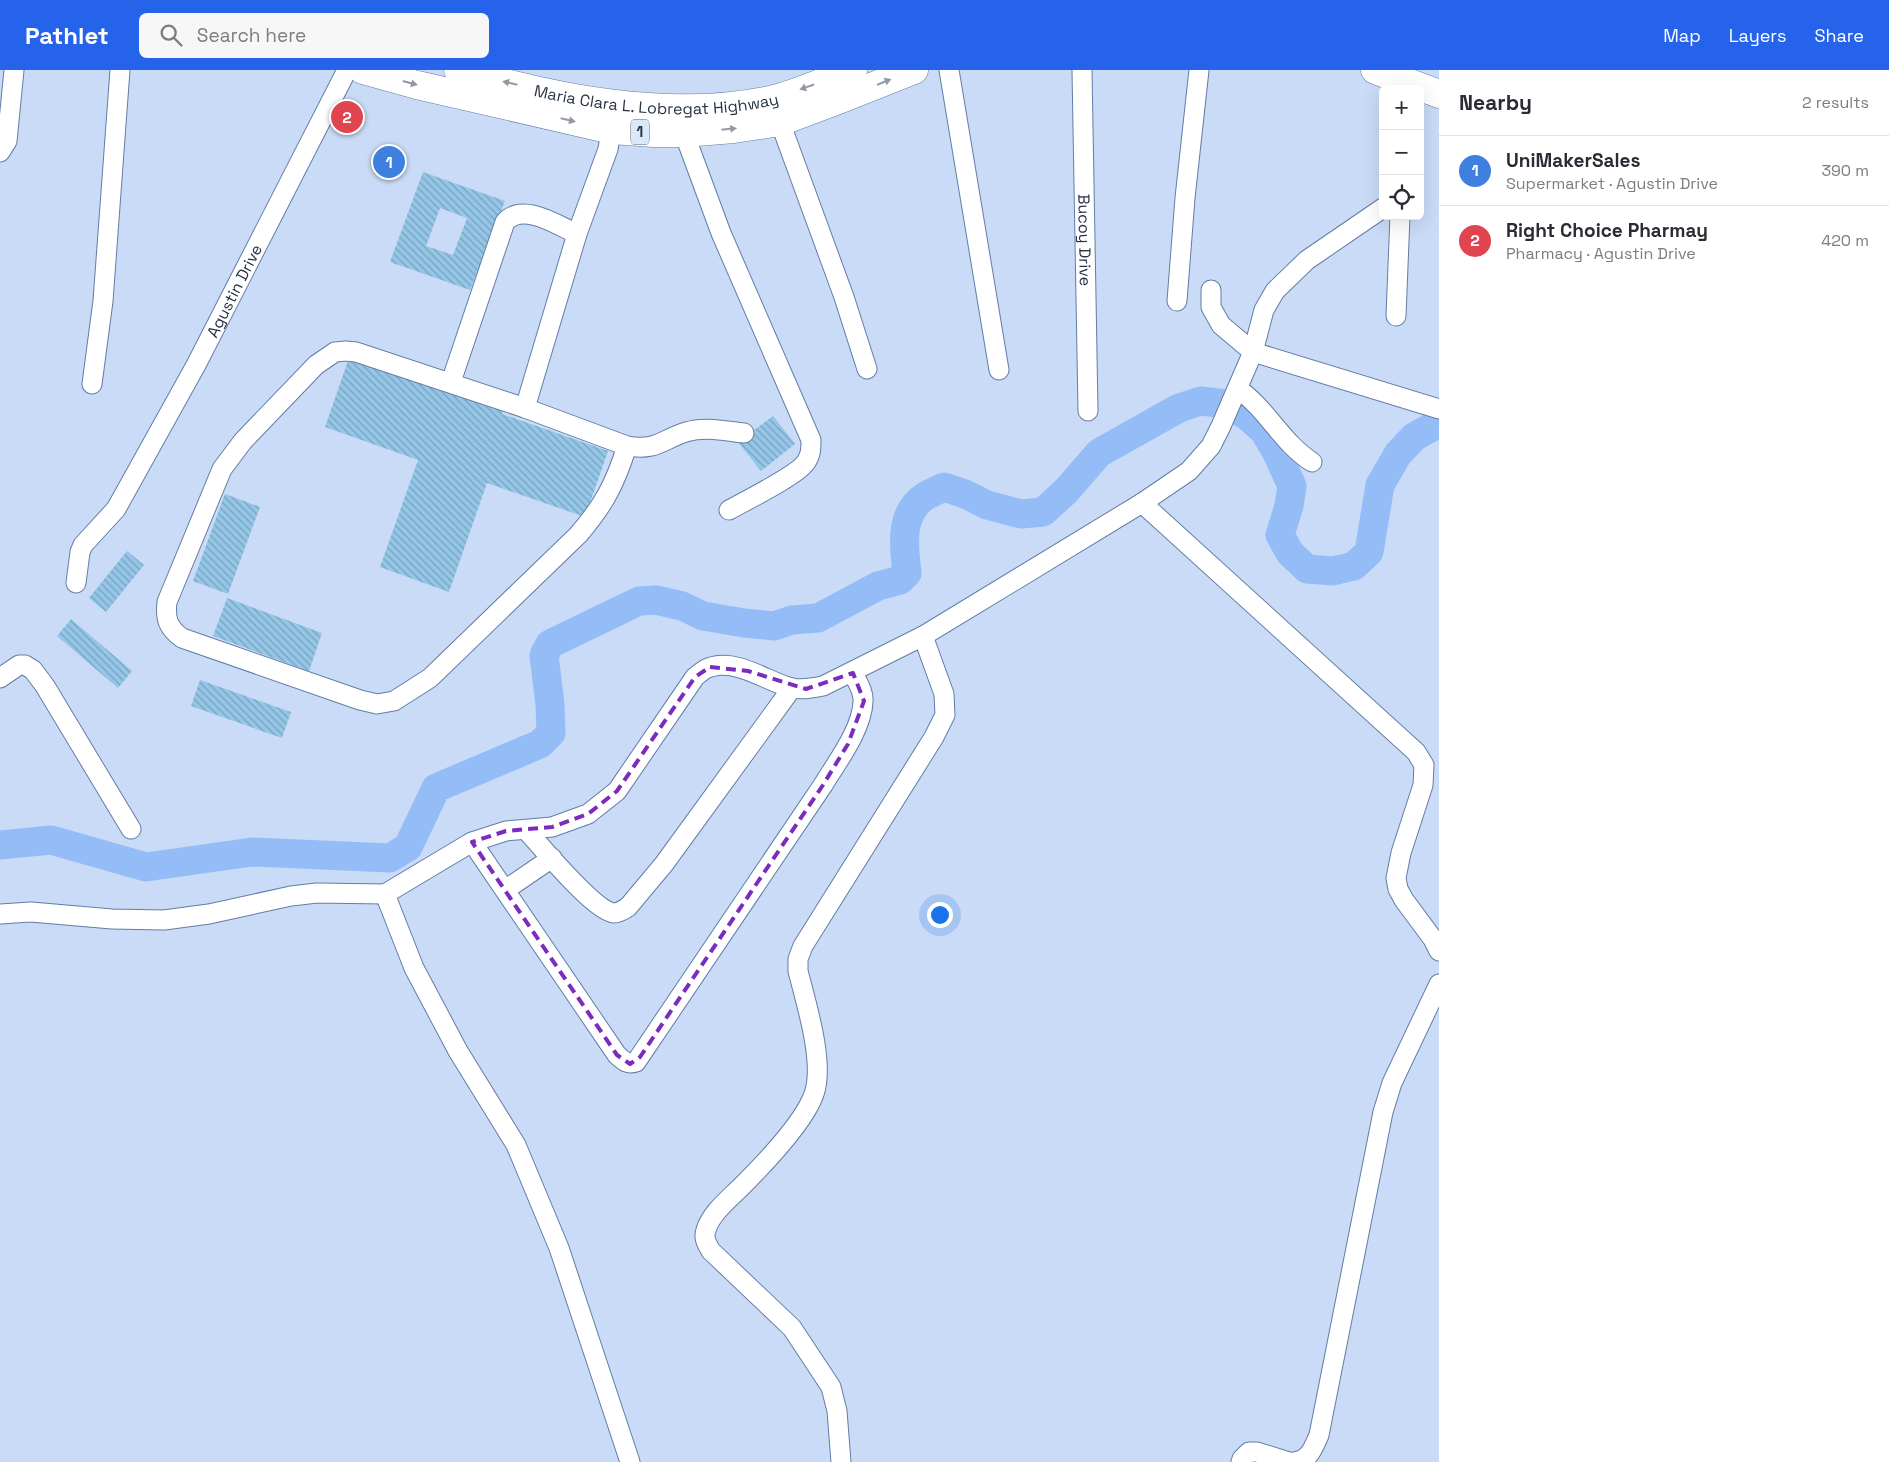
<!DOCTYPE html>
<html lang="en">
<head>
<meta charset="utf-8">
<style>
  :root { --surface:#fff; --page:#f7f7f7; --text:#2b2b33; --muted:#7c7c81; --line:#e1e1e2; --accent:#2563eb }
  body { margin:0; font-family:"Space Grotesk",sans-serif; background:var(--page); color:var(--text) }
  .controls { position:absolute; right:15px; top:15px; display:grid; overflow:hidden; border-radius:8px; box-shadow:0 5px 20px #0002 }
  .controls button { width:45px; height:45px; display:grid; place-items:center; padding:0; border:0; border-bottom:1px solid var(--line); background:var(--surface); color:var(--text); font:25px sans-serif }
  .you { position:absolute; left:939px; top:844px; width:18px; height:18px; margin:-12px; border:4px solid #fff; border-radius:50%; background:#1a73e8; box-shadow:0 0 0 8px #1a73e833 }
  .badge { display:grid; place-items:center; width:32px; height:32px; border-radius:50%; background:var(--accent); color:#fff; font-size:16px; font-weight:700 }
  .pin { position:absolute; translate:-50% -50%; border:2px solid #fff; box-shadow:0 1px 5px #0006 }
  .list { margin:0; padding:0; list-style:none }
  h2 { display:flex; justify-content:space-between; align-items:center; height:65px; margin:0; padding:0 20px; font-size:21px }
  h2 small { font-size:16px; font-weight:400; color:var(--muted) }
  .list li { display:grid; grid-template-columns:32px 1fr auto; gap:15px; align-items:center; box-sizing:border-box; height:70px; padding:0 20px; border-top:1px solid var(--line) }
  .list b { display:block; font-size:19px; white-space:nowrap }
  .list p { margin:0; font-size:16px; white-space:nowrap; color:var(--muted) }
  .list em { font-size:16px; font-style:normal; color:var(--muted) }
  .icon { flex:none; width:28px; height:28px; fill:none; stroke:currentColor; stroke-width:2; stroke-linecap:round; stroke-linejoin:round }
  .map { position:relative; flex:none; width:1439px; height:1392px; overflow:hidden }
  header { display:flex; align-items:center; gap:30px; box-sizing:border-box; height:70px; padding:0 25px; background:var(--accent); color:#fff }
  header strong { font-size:24px }
  nav { display:flex; gap:28px; margin-inline-start:auto; font-size:18px }
  .search { width:350px; height:45px; background:var(--page); display:flex; align-items:center; gap:12px; box-sizing:border-box; padding:0 18px; border-radius:8px; color:var(--muted); font-size:19px }
  main { display:flex }
  aside { flex:1; background:var(--surface) }
  .map>svg:first-child { display:block }
  .lines { fill:none; stroke-linecap:round; stroke-linejoin:round }
  .river { stroke:#94bcf7; stroke-width:29 }
  .building { fill:url(#building-back-hatch); fill-rule:evenodd }
  .minor-casing { stroke:#627da6; stroke-width:21 }
  .highway-casing { stroke:#627da6; stroke-width:29 }
  .minor { stroke:#fff; stroke-width:19 }
  .highway { stroke:#fff; stroke-width:28 }
  .oneway { fill:#9399a2 }
  .marked { fill:none; stroke:#7b2cbf; stroke-width:4; stroke-dasharray:10 6; stroke-linejoin:round }
  .labels { text-anchor:middle; stroke-width:4; stroke-linejoin:round; paint-order:stroke }
  .shield { fill:#dbe8fa; stroke:#5d697b; stroke-width:1 }
  .shield-label { font-size:15px; font-weight:bold; fill:#273344 }
  .street-label { font-size:16px; fill:#273344; stroke:#dbe8fa }
</style>
</head>
<body>
<header>
<strong>Pathlet</strong>
<div class="search"><svg class="icon" aria-label="search" viewBox="0 0 24 24"><circle cx="10" cy="10" r="6"/><path d="M15 15l6 6"/></svg>Search here</div>
<nav><a>Map</a><a>Layers</a><a>Share</a></nav>
</header>
<main>
<div class="map">
<svg width="1439" height="1392" viewBox="0 0 1439 1392">
  <defs>
    <pattern id="building-back-hatch" width="6" height="6" patternUnits="userSpaceOnUse" patternTransform="scale(1.25)"><rect width="6" height="6" fill="#94c6e7"/><path d="M-1 5l2 2M0 0l6 6M5-1l2 2" fill="none" stroke="#79a1bd"/></pattern>
  </defs>
  <rect width="100%" height="100%" fill="#c9dbf6"/>
  <g class="lines">
    <path class="river" d="M0,775L51,770L146,797L252,782L390,788L408,777L436,718L540,674L551,663L550,635L544,585L550,574L639,531L656,530L682,536L703,546L744,553L774,556L792,550L818,548L878,516L900,510L907,503C904,478 899,444 924,427C930,423 938,420 944,417L965,424L987,435L1021,444L1043,442L1066,421L1099,383L1179,338L1201,331L1226,334L1247,346L1264,361L1276,381L1292,416L1289,436L1280,465L1290,483L1307,499L1333,501L1354,496L1369,482L1380,415L1398,384L1414,367L1439,353"/>
  </g>
  <path class="building" d="M423,102L505,131L470,220L390,192ZM440,138L467,148L453,185L426,176Z
    M349,288L448,323L449,320L504,339L502,344L608,381L585,447L487,413L449,522L380,497L418,390L325,357Z
    M773,346L795,374L761,401L738,372Z
    M225,424L260,437L228,524L193,511Z
    M127,481L144,495L106,542L89,528Z
    M227,528L322,563L309,601L213,566Z
    M71,549L132,601L118,618L57,566Z
    M200,610L291,642L282,668L191,636Z"/>
  <g class="lines">
    <g class="minor-casing">
      <g id="minor">
        <path d="M949,0L999,300"/>
        <path id="s1" d="M1082,0L1088,341"/>
        <path d="M780,52L844,227L867,299"/>
        <path d="M684,63L721,163L811,370C811,378 811,385 806,392C798,405 745,431 729,440"/>
        <path d="M0,82L7,71L14,0"/>
        <path d="M1211,220V237L1221,255L1253,282L1439,339"/>
        <path d="M1177,231L1185,128L1199,0"/>
        <path d="M1396,246L1400,146"/>
        <path d="M346,281L356,282L525,338L627,376C615,414 604,435 578,465L430,608L394,631L377,634L360,630L182,568C168,558 165,549 167,532L222,399L243,371L316,295L335,282Z"/>
        <path d="M451,312L505,152C523,132 557,155 577,164"/>
        <path d="M92,314L103,231L120,0"/>
        <path d="M1238,319C1267,339 1282,373 1312,392"/>
        <path d="M525,338L577,164L608,79L613,48"/>
        <path d="M627,376C657,381 661,370 686,362C705,356 725,361 744,363"/>
        <path d="M1142,433L1416,682L1424,695L1423,715L1401,783L1396,808L1398,819L1404,830L1433,869L1439,881"/>
        <path id="s2" d="M76,513L80,482L83,475L116,439L196,295L347,0"/>
        <path d="M0,608L19,595H25L33,600L45,616L131,759"/>
        <path d="M526,760C542,777 594,841 614,843C619,843 623,840 628,837L664,794L792,618"/>
        <path d="M472,772L617,985C624,991 627,995 636,992L823,715C837,692 862,659 863,632C864,621 857,612 853,603"/>
        <path d="M505,820L552,788"/>
        <path d="M0,844L31,842L112,849L164,850L209,844L291,826L317,823L385,824"/>
        <path d="M630,1392L559,1178L516,1075L458,981L414,898L385,824L472,772L506,761L552,757L588,744L617,721L695,607C699,604 705,598 711,597C739,589 767,612 792,618C803,620 813,618 823,616L923,566L1142,433L1189,401L1211,376L1221,356L1253,282L1264,240L1275,221L1307,190L1383,138"/>
        <path d="M841,1392L837,1341L831,1317L792,1258L711,1181C707,1174 703,1168 706,1160C711,1143 729,1129 742,1116C764,1094 804,1053 814,1024C825,993 806,933 798,901V889L803,876L934,667L945,645L944,624L923,566"/>
        <path d="M1241,1392L1242,1389L1249,1382H1257L1289,1392"/>
        <path d="M1294,1392C1310,1390 1313,1378 1319,1365L1383,1042L1392,1013L1439,914"/>
      </g>
    </g>
    <g class="highway-casing">
      <g id="highway">
        <path d="M363,0L417,15L612,60L654,63H684L734,59L780,52L836,31L914,0"/>
        <path id="s3" d="M458,0C557,29 667,51 770,30C797,24 827,10 853,0"/>
        <path d="M1375,0L1439,24"/>
      </g>
    </g>
    <use href="#minor" class="minor"/>
    <use href="#highway" class="highway"/>
  </g>
  <defs><path id="oneway-solid" d="M-6-.8H1V-3.2L6.5 0L1 3.2V.8H-6Z" transform="scale(1.25)"/></defs>
  <g class="oneway">
    <use href="#oneway-solid" transform="translate(884 12) rotate(-22)"/>
    <use href="#oneway-solid" transform="translate(410 13) rotate(15)"/>
    <use href="#oneway-solid" transform="translate(510 13) rotate(-167)"/>
    <use href="#oneway-solid" transform="translate(807 17) rotate(161)"/>
    <use href="#oneway-solid" transform="translate(568 50) rotate(13)"/>
    <use href="#oneway-solid" transform="translate(729 59) rotate(-6)"/>
  </g>
  <path class="marked" d="M710,597L748,601L806,619L853,603L864,631L848,674L823,715L640,987L630,994L617,985L472,772L506,761L552,757L588,744L617,721L695,607Z"/>
  <g class="labels">
    <rect class="shield" x="631" y="49.5" width="18" height="25" rx="4"/>
    <g class="shield-label">
      <text x="640" y="67">1</text>
    </g>
    <g class="street-label">
      <text dy="6" stroke="none"><textPath href="#s3" startOffset="202">Maria Clara L. Lobregat Highway</textPath></text>
      <text dy="6" stroke="none"><textPath href="#s1" startOffset="170">Bucoy Drive</textPath></text>
      <text dy="6" stroke="none"><textPath href="#s2" startOffset="336">Agustin Drive</textPath></text>
    </g>
  </g>
</svg>
<div class="controls">
<button>+</button>
<button>−</button>
<button><svg class="icon" aria-label="locate" viewBox="0 0 24 24"><circle cx="12" cy="12" r="6"/><path d="M12 2v4M12 18v4M2 12h4M18 12h4"/></svg></button>
</div>
<div class="you"></div>
<div class="pin badge" style="left:389px;top:92px;background:#3f7fe0">1</div>
<div class="pin badge" style="left:347px;top:47px;background:#e0444e">2</div>
</div>
<aside>
<h2>Nearby<small>2 results</small></h2>
<ul class="list">
<li><span class="badge" style="background:#3f7fe0">1</span><div><b>UniMakerSales</b><p>Supermarket · Agustin Drive</p></div><em>390 m</em></li>
<li><span class="badge" style="background:#e0444e">2</span><div><b>Right Choice Pharmay</b><p>Pharmacy · Agustin Drive</p></div><em>420 m</em></li>
</ul>
</aside>
</main>
</body>
</html>
